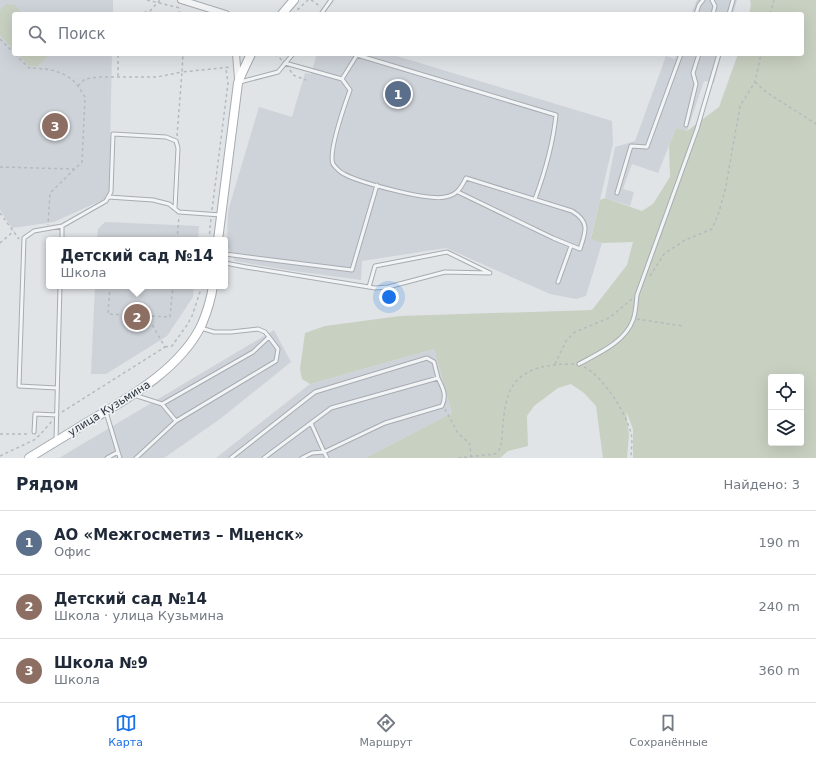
<!DOCTYPE html>
<html lang="ru">
<head>
<meta charset="utf-8">
<style>
  :root { --surface:#fff; --page:#f2f2f3; --text:#1f2937; --muted:#747a83; --line:#e0e1e3; --accent:#1a73e8 }
  body { margin:0; font-family:"DejaVu Sans",sans-serif; background:var(--page); color:var(--text) }
  .controls { position:absolute; right:12px; bottom:12px; display:grid; overflow:hidden; border-radius:4px; box-shadow:0 4px 16px #0002 }
  .controls button { width:36px; height:36px; display:grid; place-items:center; padding:0; border:0; border-bottom:1px solid var(--line); background:var(--surface); color:var(--text); font:20px sans-serif }
  .you { position:absolute; left:389px; top:297px; width:14px; height:14px; margin:-10px; border:3px solid #fff; border-radius:50%; background:#1a73e8; box-shadow:0 0 0 6px #1a73e833 }
  .badge { display:grid; place-items:center; width:26px; height:26px; border-radius:50%; background:var(--accent); color:#fff; font-size:13px; font-weight:700 }
  .pin { position:absolute; translate:-50% -50%; border:2px solid #fff; box-shadow:0 1px 4px #0006 }
  .popup { position:absolute; left:46px; top:237px; width:182px; height:52px; box-sizing:border-box; display:grid; place-content:center; border-radius:4px; background:var(--surface); filter:drop-shadow(0 1px 3px #0005); font-size:13px; white-space:nowrap; color:var(--muted) }
  .popup b { font-size:15px; color:var(--text) }
  .popup::after { content:''; position:absolute; left:50%; top:100%; margin-left:-8px; border:8px solid transparent; border-top-color:var(--surface) }
  .list { margin:0; padding:0; list-style:none }
  h2 { display:flex; justify-content:space-between; align-items:center; height:52px; margin:0; padding:0 16px; font-size:17px }
  h2 small { font-size:13px; font-weight:400; color:var(--muted) }
  .list li { display:grid; grid-template-columns:26px 1fr auto; gap:12px; align-items:center; box-sizing:border-box; height:64px; padding:0 16px; border-top:1px solid var(--line) }
  .list b { display:block; font-size:15px; white-space:nowrap }
  .list p { margin:0; font-size:13px; white-space:nowrap; color:var(--muted) }
  .list em { font-size:13px; font-style:normal; color:var(--muted) }
  .icon { flex:none; width:22px; height:22px; fill:none; stroke:currentColor; stroke-width:2; stroke-linecap:round; stroke-linejoin:round }
  .map { position:relative; flex:none; width:816px; height:458px; overflow:hidden }
  .search { position:absolute; background:var(--surface); box-shadow:0 4px 16px #0002; left:12px; right:12px; top:12px; height:44px; display:flex; align-items:center; gap:10px; box-sizing:border-box; padding:0 14px; border-radius:4px; color:var(--muted); font-size:15px }
  .sheet { height:244px; background:var(--surface) }
  nav { display:flex; justify-content:space-around; align-items:center; box-sizing:border-box; height:56px; border-top:1px solid var(--line); background:var(--surface); font-size:11px; color:var(--muted) }
  nav a { display:grid; justify-items:center; gap:2px }
  nav .on { color:var(--accent) }
  .map>svg:first-child { display:block }
  .built { fill:#ced3d9 }
  .green { fill:#c8d0c1; fill-rule:evenodd }
  .lines { fill:none; stroke-linecap:round; stroke-linejoin:round }
  .lane-casing { stroke:#a6acb1; stroke-width:5 }
  .street-casing { stroke:#a6acb1; stroke-width:8 }
  .secondary-casing { stroke:#a6acb1; stroke-width:10 }
  .path { stroke:#b6babe; stroke-width:1.5; stroke-dasharray:3 3; stroke-linecap:butt }
  .lane { stroke:#f2f4f6; stroke-width:3 }
  .street { stroke:#f2f4f6; stroke-width:6 }
  .secondary { stroke:#fff; stroke-width:8 }
  .labels { text-anchor:middle; stroke-width:3.5; stroke-linejoin:round; paint-order:stroke }
  .street-label { font-size:11px; fill:#2a343d; stroke:#eff2f5 }
</style>
</head>
<body>
<div class="map">
<svg width="816" height="458" viewBox="0 0 816 458">
  <rect width="100%" height="100%" fill="#e0e4e7"/>
  <path class="built" d="M0,0H113V14H14V54H112L109,197L54,222L12,228L0,210Z
    M697,0H737L733,14H691Z
    M317,54H390L612,121L613,144L591,238L602,243L586,296L576,299L550,294L446,248L362,261L361,280L287,270L235,261L227,246L228,211L259,107L292,117L305,73L311,74Z
    M677,54H722L714,83L704,81L687,131L676,128L658,173L632,164L623,189L634,192L630,206L605,198L615,147L635,141L666,56L675,59Z
    M105,222L199,226L198,240H97L98,229Z
    M95,286H194L193,297L167,336L106,374H91Z
    M274,330L291,362L220,419L164,458H59Z
    M434,349L452,413L365,458H216L310,384Z"/>
  <path class="green" d="M750,0H816V458H633V429L626,411L629,435L627,458H603L596,406L584,393L571,384L558,388L534,406L527,416L528,446L508,451L500,458H365L452,413L434,349L310,384L302,379L300,369L305,333L325,326L400,316L592,310L627,265L633,242L602,243L591,239L600,200L605,198L642,211L653,204L670,177L669,146L676,128L687,131L719,107L738,54H802V14H749L751,5ZM771,377H801V443H771Z
    M6,4L15,5L23,14H14V50L0,35V10Z
    M18,54H50L38,66H29Z"/>
  <g class="lines">
    <g class="lane-casing">
      <path id="lane" d="M712,0L715,6L713,14
        M321,14L331,0
        M696,14L699,5L703,0
        M729,14L733,0
        M285,63L342,79L350,90C345,104 328,152 333,164C335,167 341,173 344,174C361,183 428,201 445,197C457,195 461,188 466,178L572,211C590,222 586,231 580,249L553,238L458,192
        M342,79L357,55L556,115C553,144 545,172 535,199
        M240,82L278,72L293,54
        M686,125L696,84L693,73L699,54
        M617,193L631,146L647,147L681,54
        M108,197L153,200L169,204L179,212L221,215
        M62,240V226
        M225,254L352,270L377,185
        M225,263L246,267L375,288L388,287L445,272L490,273L447,252L375,266L369,287
        M558,282L571,246
        M201,328L214,332H231L258,329L265,332L269,337
        M579,364C599,353 625,342 633,320C636,312 636,303 637,295L697,129L719,54
        M57,388L19,386L24,238L34,231L62,226L106,201L111,192L113,134L166,137L176,141L178,148L175,208
        M134,395L162,404
        M106,412L118,452L107,458
        M34,432L35,414L57,415
        M56,439L60,286
        M118,452L120,458
        M136,458L176,421L276,361L278,349L269,337L253,352L162,404L176,421
        M231,458L315,392L427,358L434,362L438,378
        M264,458L331,408L438,378C443,388 447,395 442,406L385,423L324,452L311,423
        M302,458L312,453L324,452L327,458"/>
    </g>
    <g class="street-casing">
      <path id="street" d="M181,0L226,14
        M236,54L238,79"/>
    </g>
    <g class="secondary-casing">
      <path id="secondary" d="M282,14L294,0
        M218,240L238,83L242,73L251,54
        M29,458C48,446 67,435 86,423C127,399 181,369 202,324C207,312 211,299 213,286"/>
    </g>
    <path class="path" d="M147,0L180,8
      M311,0L321,7
      M138,14L150,11L160,0
      M179,14L180,8
      M293,14L308,0
      M770,14L774,0
      M0,39L14,53
      M15,54L29,68C43,68 60,70 71,79C77,83 81,91 85,97L82,162L50,193L48,225
      M275,54L283,61
      M290,70L293,75L306,80
      M118,76V54
      M755,82L766,92L816,124
      M78,86L85,79L99,77H157L182,72L183,54
      M177,136L182,72L231,67
      M0,167L74,169
      M212,210L228,83L226,69
      M0,213L19,239
      M177,240L179,216
      M209,240L211,218
      M0,243L14,231
      M650,276L664,254L685,240L712,229L719,212L726,186L740,106L755,82L761,54
      M110,286L108,314L170,317L173,286
      M637,319L683,326
      M165,347L172,346L187,325L192,316L202,286
      M555,364L566,341L575,332L609,318L632,299
      M584,367C603,376 626,413 631,433C633,441 631,450 631,458
      M445,409L458,433L470,444L471,458
      M62,412L165,347L147,316
      M0,434H30
      M0,456L36,439L52,421
      M458,458L495,454L498,452L501,446C503,430 503,406 510,391C521,366 552,364 575,364"/>
    <use href="#lane" class="lane"/>
    <use href="#street" class="street"/>
    <use href="#secondary" class="secondary"/>
  </g>
  <g class="labels">
    <g class="street-label">
      <text transform="translate(109 408) rotate(-32)" y="4">улица Кузьмина</text>
    </g>
  </g>
</svg>
<div class="controls">
<button><svg class="icon" aria-label="locate" viewBox="0 0 24 24"><circle cx="12" cy="12" r="6"/><path d="M12 2v4M12 18v4M2 12h4M18 12h4"/></svg></button>
<button><svg class="icon" aria-label="layers" viewBox="0 0 24 24"><path d="M12 4l9 5-9 5-9-5zM3 14l9 5 9-5"/></svg></button>
</div>
<div class="you"></div>
<div class="pin badge" style="left:398px;top:94px;background:#5c6f8a">1</div>
<div class="pin badge" style="left:137px;top:317px;background:#8d6e63">2</div>
<div class="popup"><b>Детский сад №14</b>Школа</div>
<div class="pin badge" style="left:55px;top:126px;background:#8d6e63">3</div>
<div class="search"><svg class="icon" aria-label="search" viewBox="0 0 24 24"><circle cx="10" cy="10" r="6"/><path d="M15 15l6 6"/></svg>Поиск</div>
</div>
<section class="sheet">
<h2>Рядом<small>Найдено: 3</small></h2>
<ul class="list">
<li><span class="badge" style="background:#5c6f8a">1</span><div><b>АО «Межгосметиз – Мценск»</b><p>Офис</p></div><em>190 m</em></li>
<li><span class="badge" style="background:#8d6e63">2</span><div><b>Детский сад №14</b><p>Школа · улица Кузьмина</p></div><em>240 m</em></li>
<li><span class="badge" style="background:#8d6e63">3</span><div><b>Школа №9</b><p>Школа</p></div><em>360 m</em></li>
</ul>
</section>
<nav>
<a class="on"><svg class="icon" aria-label="map" viewBox="0 0 24 24"><path d="M3 6l6-2 6 2 6-2v14l-6 2-6-2-6 2zM9 4v14M15 6v14"/></svg>Карта</a>
<a><svg class="icon" aria-label="directions" viewBox="0 0 24 24"><path d="M12 3l9 9-9 9-9-9zM9 14v-3h6M13 9l2 2-2 2"/></svg>Маршрут</a>
<a><svg class="icon" aria-label="saved" viewBox="0 0 24 24"><path d="M7 4h10v16l-5-4-5 4z"/></svg>Сохранённые</a>
</nav>
</body>
</html>
